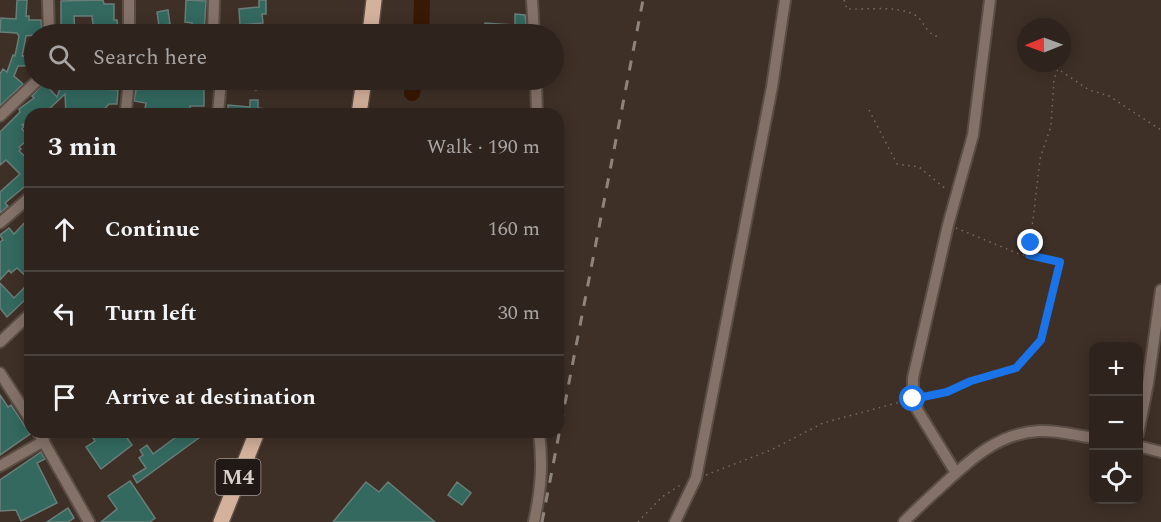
<!DOCTYPE html>
<html lang="en">
<head>
<meta charset="utf-8">
<style>
  :root { --surface:#2e241d; --page:#362c26; --text:#f1f3f6; --muted:#a7a4a4; --line:#49413b }
  body { margin:0; font-family:Spectral,serif; background:var(--page); color:var(--text) }
  .controls { position:absolute; right:18px; bottom:18px; display:grid; overflow:hidden; border-radius:12px; box-shadow:0 3px 15px #0003 }
  .controls button { width:54px; height:54px; display:grid; place-items:center; padding:0; border:0; border-bottom:2px solid var(--line); background:var(--surface); color:var(--text); font:30px sans-serif }
  .compass { position:absolute; left:1017px; top:18px; width:54px; height:54px; border-radius:50%; background:var(--surface); box-shadow:0 3px 15px #0003; rotate:269deg }
  .stop { position:absolute; width:18px; height:18px; margin:-14px; border:4px solid #1a73e8; border-radius:50%; background:#fff }
  .stop.end { background:#1a73e8; border-color:#fff; box-shadow:0 2px 6px #0008 }
  .list { margin:0; padding:0; list-style:none }
  h2 { display:flex; justify-content:space-between; align-items:center; height:78px; margin:0; padding:0 24px; font-size:26px }
  h2 small { font-size:20px; font-weight:400; color:var(--muted) }
  .list li { display:grid; grid-template-columns:39px 1fr auto; gap:18px; align-items:center; box-sizing:border-box; height:84px; padding:0 24px; border-top:2px solid var(--line) }
  .list b { display:block; font-size:22px; white-space:nowrap }
  .list em { font-size:20px; font-style:normal; color:var(--muted) }
  .icon { flex:none; width:33px; height:33px; fill:none; stroke:currentColor; stroke-width:2; stroke-linecap:round; stroke-linejoin:round }
  .map { position:relative; flex:none; width:1161px; height:522px; overflow:hidden }
  .search { position:absolute; background:var(--surface); box-shadow:0 3px 15px #0003; left:24px; top:24px; width:540px; height:66px; display:flex; align-items:center; gap:15px; box-sizing:border-box; padding:0 21px; border-radius:33px; color:var(--muted); font-size:22px }
  .panel { position:absolute; background:var(--surface); box-shadow:0 3px 15px #0003; left:24px; top:108px; width:540px; height:330px; border-radius:18px }
  .map>svg:first-child { display:block }
  .lines { fill:none; stroke-linecap:round; stroke-linejoin:round }
  .river { stroke:#381903; stroke-width:16 }
  .building { fill:#33695f; stroke:#697e79; stroke-width:1.5 }
  .minor-casing { stroke:#5a4d44; stroke-width:14 }
  .primary-casing { stroke:#5a4d44; stroke-width:18 }
  .path { stroke:#786c64; stroke-width:1.5; stroke-dasharray:1.5 4.5; stroke-linecap:butt }
  .minor { stroke:#847268; stroke-width:10 }
  .primary { stroke:#d4b19b; stroke-width:15 }
  .rail { stroke:#8f847d; stroke-width:3; stroke-dasharray:10 10; stroke-linecap:butt }
  .route { stroke:#1a73e8; stroke-width:8 }
  .labels { text-anchor:middle; stroke-width:4.5; stroke-linejoin:round; paint-order:stroke }
  .shield { fill:#201915; stroke:#a29994; stroke-width:1.5 }
  .shield-label { font-size:21px; font-weight:bold; fill:#d9d0ca }
</style>
</head>
<body>
<div class="map">
<svg width="1161" height="522" viewBox="0 0 1161 522">
  <rect width="100%" height="100%" fill="#3e3027"/>
  <g class="lines">
    <path class="river" d="M421,34L422,0
      M412,93L415,80"/>
  </g>
  <path class="building" d="M17,0H27L26,16H29V20H41L42,34L26,36L22,56H34V66H18L14,76L23,84L0,106V74L3,69L7,72L13,55L15,56L19,36L17,33L0,32L1,18L16,19Z
    M103,0L104,4H114V20H117L119,34H94L92,16H74L75,34H61V1Z
    M186,0L206,1L204,34H191L192,23L185,22Z
    M259,0H266V14H262L263,23L240,25L239,9L259,7Z
    M168,10L170,24L159,26L157,12Z
    M515,14L525,15L527,34H484L485,23L515,25Z
    M63,80L79,83V80H101L102,84H105V89L118,90L117,104H109L100,114H66L65,94L46,112L44,110L38,114H30V120L22,125L24,126L22,129L30,138L19,147L21,149L19,151L30,161V182L5,203L8,206L0,213V192L20,174L6,160L0,165V132L20,112L19,109L34,98L32,96L44,83L57,97Z
    M142,80H204V106H190L191,113L144,114L146,103L134,101L137,85L141,86Z
    M229,80H260L256,90Z
    M250,100H258V108L265,109V114H228V105L250,107Z
    M30,217V280L17,268L11,273L9,270L0,280V242L3,240L0,235L9,228L14,234Z
    M30,282V295L7,317L0,308V283L14,298Z
    M0,395L8,407L11,405L30,434L0,455Z
    M89,432H123L132,445L101,469L86,447L95,441Z
    M183,432H207L137,483L133,476L146,468L139,458L143,455L140,450L147,445L153,454Z
    M41,452L45,459L37,463L57,503L21,521L16,510L0,511V480Z
    M130,481L155,518L150,522H101L117,509L108,496Z
    M366,482L379,492L388,482L435,522H333Z
    M457,482L471,493L462,505L448,495Z
    M68,508L74,518L68,522H47Z"/>
  <g class="lines">
    <g class="minor-casing">
      <path id="minor" d="M48,0L49,34
        M129,0V34
        M532,0L534,34
        M213,34L214,0
        M348,80L364,85
        M536,80L537,114
        M123,114L126,110L129,80
        M218,114L221,80
        M0,116L38,80
        M0,223L30,197
        M0,342L30,314
        M0,373L30,419
        M38,432L89,522
        M1138,434L1148,383L1161,290
        M1138,446L1161,452
        M0,466L44,441
        M956,473L918,411L913,399V378L948,225L973,135L990,0
        M534,522C541,489 543,465 539,432
        M675,522L696,478L772,87L785,0
        M904,522C917,508 931,496 944,484C972,458 999,433 1039,431C1057,430 1075,435 1094,438"/>
    </g>
    <g class="primary-casing">
      <path id="primary" d="M370,34L374,0
        M359,114L364,80
        M221,522L257,432"/>
    </g>
    <path class="path" d="M844,0L847,9C868,10 896,5 915,15C925,21 924,33 939,37
      M869,110L897,164L919,167L947,190
      M1029,254L1040,159L1051,126L1054,79L1058,69L1089,90L1109,96L1161,130
      M923,397L947,392L971,381L1016,368L1041,340L1060,262L1019,254L956,228
      M706,475L771,450L823,423L904,401
      M638,522L662,497L682,484"/>
    <use href="#minor" class="minor"/>
    <use href="#primary" class="primary"/>
    <path class="rail" d="M542,522L643,0"/>
  </g>
  <g class="lines">
    <path class="route" d="M913,399L947,392L971,381L1016,368L1041,340L1060,262L1029,255L1031,243"/>
  </g>
  <g class="labels">
    <rect class="shield" x="215.5" y="459" width="45" height="36" rx="4.5"/>
    <g class="shield-label">
      <text x="238" y="484">M4</text>
    </g>
  </g>
</svg>
<div class="controls">
<button>+</button>
<button>−</button>
<button><svg class="icon" aria-label="locate" viewBox="0 0 24 24"><circle cx="12" cy="12" r="6"/><path d="M12 2v4M12 18v4M2 12h4M18 12h4"/></svg></button>
</div>
<svg class="compass" viewBox="-18 -18 36 36"><path d="M0-13l5 13h-10z" fill="#e53935"/><path d="M0 13l5-13h-10z" fill="#a7a4a4"/></svg>
<div class="stop" style="left:913px;top:399px"></div>
<div class="stop end" style="left:1031px;top:243px"></div>
<div class="search"><svg class="icon" aria-label="search" viewBox="0 0 24 24"><circle cx="10" cy="10" r="6"/><path d="M15 15l6 6"/></svg>Search here</div>
<section class="panel">
<h2>3 min<small>Walk · 190 m</small></h2>
<ul class="list">
<li><svg class="icon" aria-label="ahead" viewBox="0 0 24 24"><path d="M12 20V5M6 11l6-6 6 6"/></svg><div><b>Continue</b></div><em>160 m</em></li>
<li><svg class="icon" aria-label="left" viewBox="0 0 24 24"><path d="M17 20v-9H6M10 6l-5 5 5 5"/></svg><div><b>Turn left</b></div><em>30 m</em></li>
<li><svg class="icon" aria-label="arrive" viewBox="0 0 24 24"><path d="M6 21V4h12l-3 4 3 4H6"/></svg><div><b>Arrive at destination</b></div></li>
</ul>
</section>
</div>
</body>
</html>
